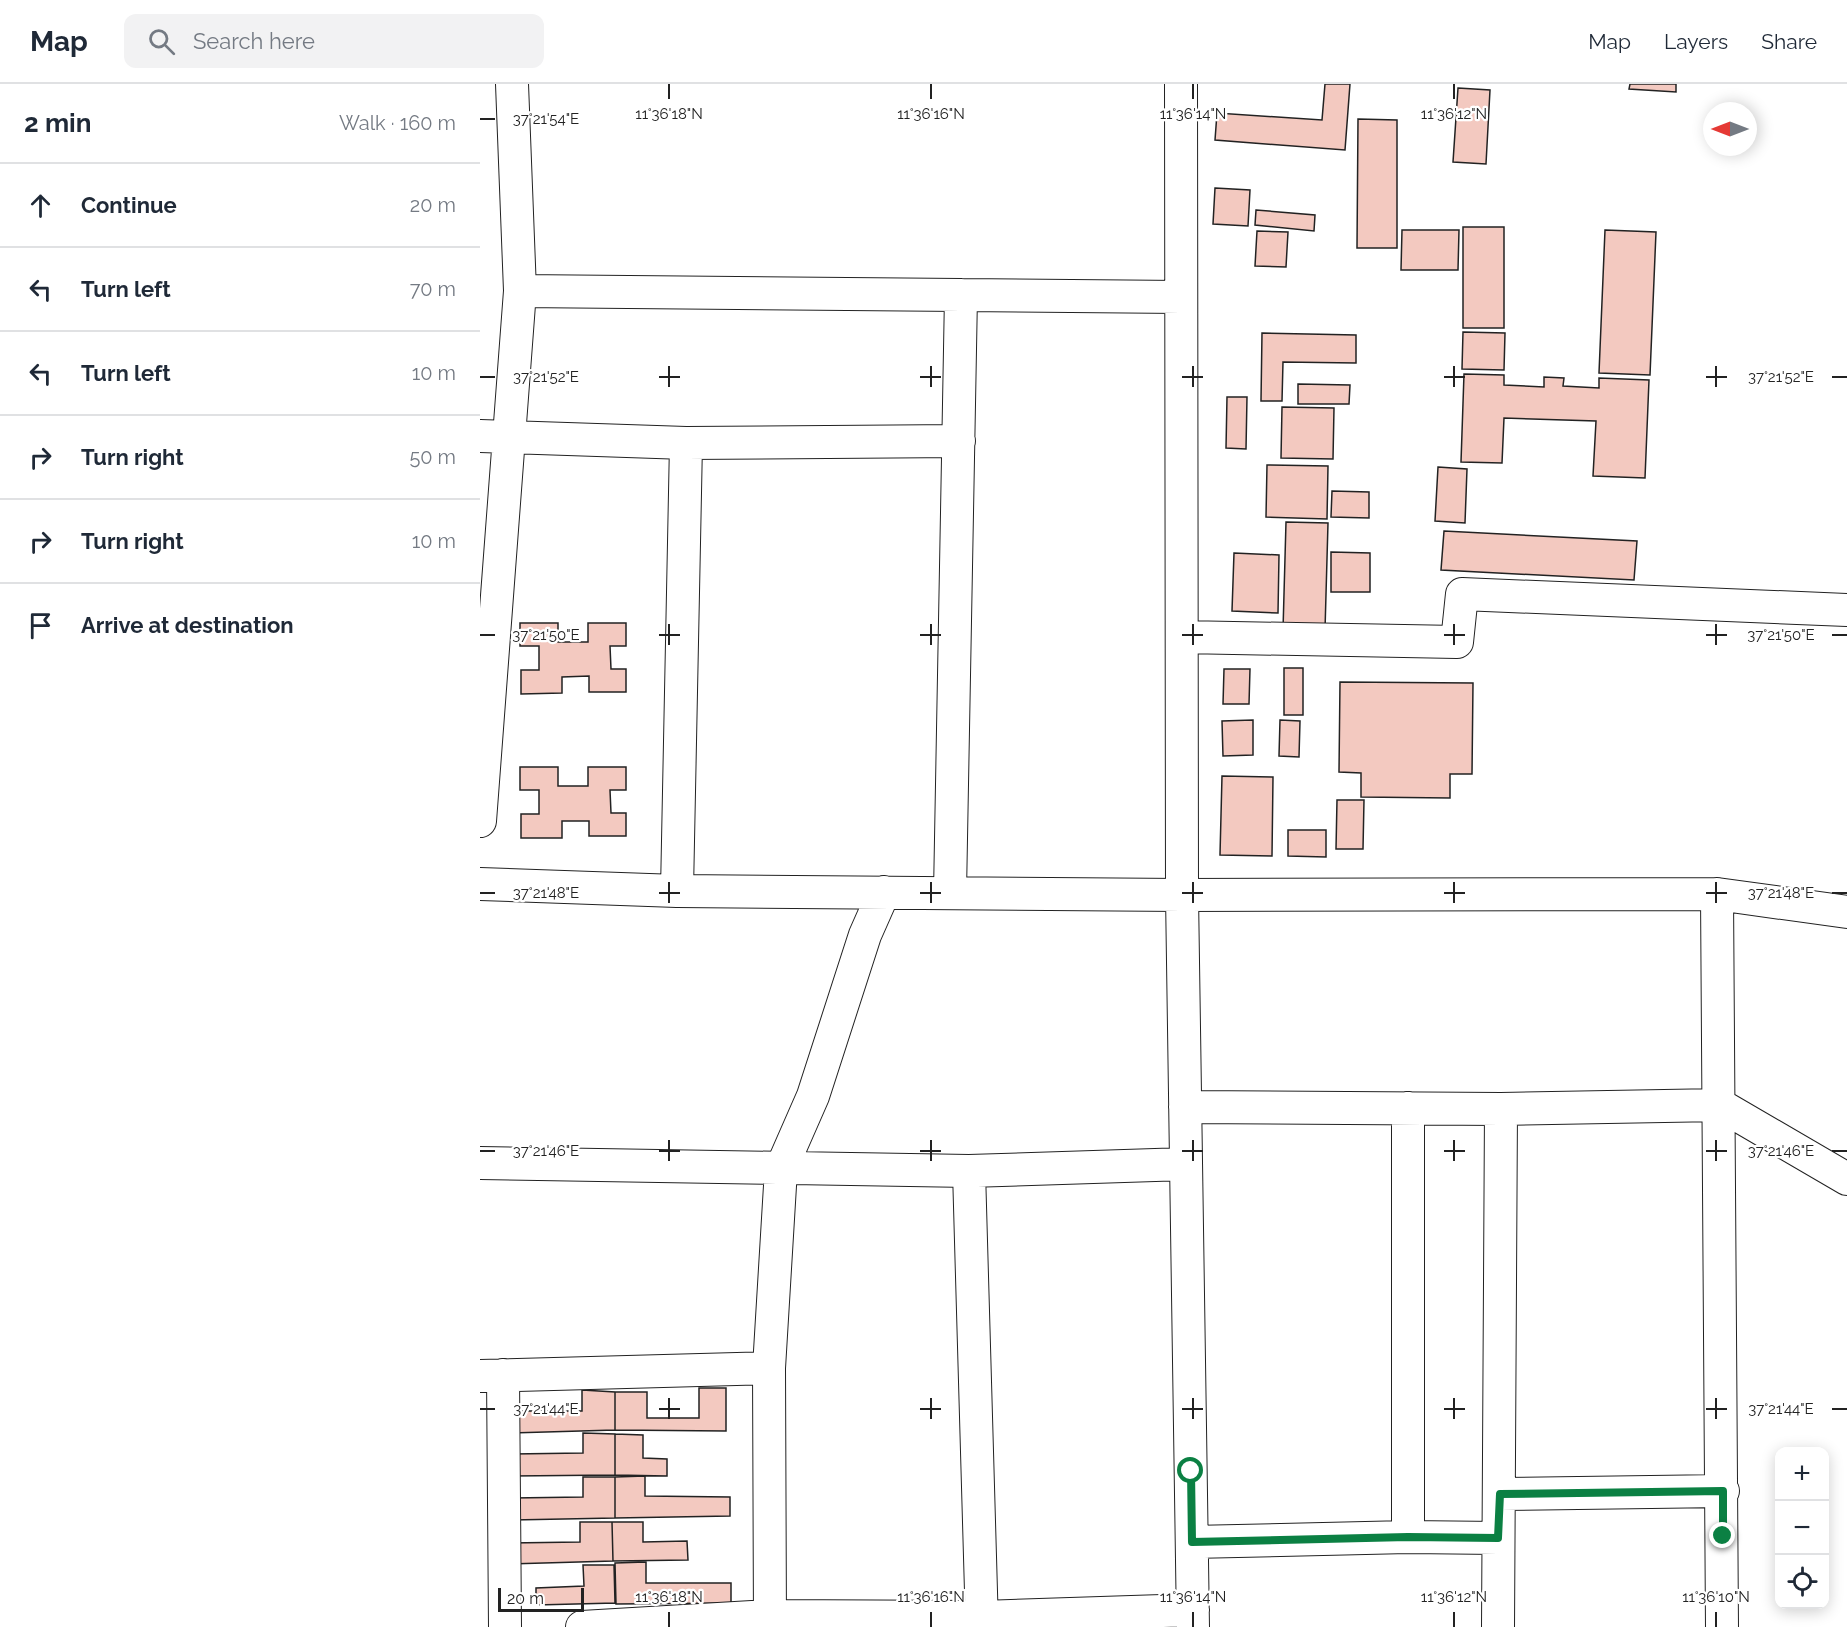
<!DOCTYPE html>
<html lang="en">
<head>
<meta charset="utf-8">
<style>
  :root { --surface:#fff; --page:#f2f2f3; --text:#1f2937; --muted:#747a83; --line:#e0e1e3 }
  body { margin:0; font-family:Raleway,sans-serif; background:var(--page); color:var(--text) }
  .controls { position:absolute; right:18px; bottom:18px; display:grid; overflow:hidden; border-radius:12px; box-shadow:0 3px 15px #0003 }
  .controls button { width:54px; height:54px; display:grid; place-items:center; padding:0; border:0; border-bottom:2px solid var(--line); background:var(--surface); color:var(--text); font:30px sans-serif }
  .compass { position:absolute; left:1223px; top:18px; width:54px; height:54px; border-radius:50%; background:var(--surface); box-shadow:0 3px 15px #0003; rotate:270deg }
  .scale { position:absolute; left:18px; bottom:15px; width:86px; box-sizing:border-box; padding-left:6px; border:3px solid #222; border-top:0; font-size:16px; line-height:21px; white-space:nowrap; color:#222; -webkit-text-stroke:4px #fff; paint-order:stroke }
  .stop { position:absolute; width:18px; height:18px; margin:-14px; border:4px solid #0b8043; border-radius:50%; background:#fff }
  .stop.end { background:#0b8043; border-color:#fff; box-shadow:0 2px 6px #0008 }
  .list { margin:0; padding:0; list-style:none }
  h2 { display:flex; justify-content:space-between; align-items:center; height:78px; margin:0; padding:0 24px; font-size:26px }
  h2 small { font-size:20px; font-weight:400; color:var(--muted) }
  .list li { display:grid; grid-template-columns:39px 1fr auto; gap:18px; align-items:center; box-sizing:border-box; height:84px; padding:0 24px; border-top:2px solid var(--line) }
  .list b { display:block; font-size:22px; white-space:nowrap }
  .list em { font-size:20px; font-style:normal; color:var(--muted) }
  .icon { flex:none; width:33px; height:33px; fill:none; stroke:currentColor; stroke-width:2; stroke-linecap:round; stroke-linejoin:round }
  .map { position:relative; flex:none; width:1367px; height:1543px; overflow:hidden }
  header { display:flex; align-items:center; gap:36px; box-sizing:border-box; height:84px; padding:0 30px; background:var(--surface); border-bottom:2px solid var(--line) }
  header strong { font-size:28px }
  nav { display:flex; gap:33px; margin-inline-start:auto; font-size:21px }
  .search { width:420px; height:54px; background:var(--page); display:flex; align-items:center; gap:15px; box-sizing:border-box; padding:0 21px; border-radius:12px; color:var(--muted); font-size:22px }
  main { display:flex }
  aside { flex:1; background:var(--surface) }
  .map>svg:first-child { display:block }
  .building { fill:#f3c9c0; stroke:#222; stroke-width:1.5 }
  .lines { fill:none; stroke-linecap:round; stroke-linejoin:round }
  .minor-casing { stroke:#222; stroke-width:34 }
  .minor { stroke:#fff; stroke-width:32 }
  .route { stroke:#0b8043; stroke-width:8 }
  .ticks { fill:none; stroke:#222; stroke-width:2 }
  .ticks-label { font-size:15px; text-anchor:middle; fill:#222; stroke:#fff; stroke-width:4.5; stroke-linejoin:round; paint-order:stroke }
</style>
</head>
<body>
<header>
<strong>Map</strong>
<div class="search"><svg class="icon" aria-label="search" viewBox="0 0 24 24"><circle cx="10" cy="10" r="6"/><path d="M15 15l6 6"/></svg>Search here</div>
<nav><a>Map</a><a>Layers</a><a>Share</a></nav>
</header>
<main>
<aside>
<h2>2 min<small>Walk · 160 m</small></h2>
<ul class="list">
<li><svg class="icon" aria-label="ahead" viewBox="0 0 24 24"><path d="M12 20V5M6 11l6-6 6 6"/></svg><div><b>Continue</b></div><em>20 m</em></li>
<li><svg class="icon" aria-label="left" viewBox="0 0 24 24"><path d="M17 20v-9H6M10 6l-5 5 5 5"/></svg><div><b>Turn left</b></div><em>70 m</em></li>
<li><svg class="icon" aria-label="left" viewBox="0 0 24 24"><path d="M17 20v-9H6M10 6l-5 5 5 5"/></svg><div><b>Turn left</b></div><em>10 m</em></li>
<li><svg class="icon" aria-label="right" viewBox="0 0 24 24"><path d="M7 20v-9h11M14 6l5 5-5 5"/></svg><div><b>Turn right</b></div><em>50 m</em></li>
<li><svg class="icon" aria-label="right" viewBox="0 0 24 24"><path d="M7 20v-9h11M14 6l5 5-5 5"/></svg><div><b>Turn right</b></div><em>10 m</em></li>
<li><svg class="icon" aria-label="arrive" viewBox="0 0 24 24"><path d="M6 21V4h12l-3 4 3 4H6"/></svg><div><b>Arrive at destination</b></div></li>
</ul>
</aside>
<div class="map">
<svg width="1367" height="1543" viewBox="0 0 1367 1543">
  <rect width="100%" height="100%" fill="#fff"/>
  <path class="building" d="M845,0H870L865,66L735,56L737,29L842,36Z
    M1150,0H1196V8L1149,5Z
    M978,4L1010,6L1006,80L973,78Z
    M878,35L917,36V164H877Z
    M735,104L770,106L768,142L733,140Z
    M776,126L835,131L834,147L775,141Z
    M983,143H1024V244H983Z
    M922,146H979L978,186H921Z
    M1125,146L1176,148L1170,291L1119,289Z
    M777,147L808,148L806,183L775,182Z
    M983,248L1025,249L1024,286L982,285Z
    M782,249L876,251V279L803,278L802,317H781Z
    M984,290L1024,291V301L1064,303V293L1084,294L1083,302L1119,304V294L1169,296L1165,394L1113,392L1116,337L1024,334L1022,379L981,378Z
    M818,300L870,301L869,320H818Z
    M747,313H767L766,365L746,364Z
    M802,323L854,324L853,375L801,374Z
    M787,381L848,382L847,435L786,433Z
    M958,383L987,385L985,439L955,437Z
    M852,407L889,408V434L851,433Z
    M806,438L848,439L845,546H803Z
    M964,447L1157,457L1154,496L961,486Z
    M851,468L890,469V508H851Z
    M754,469L799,471L798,529L752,527Z
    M40,539H78V558H108V539H146V562H130L131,585H146V608H109V592L82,593V609L41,610V586H59V562H40Z
    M804,584H823V631H804Z
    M744,585H770L769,620H743Z
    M860,598L993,599L992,690H970V714L881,713V689L859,688Z
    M773,636V671L743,672L742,637Z
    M800,636L820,637L819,673L799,672Z
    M40,683H78V702H108V683H146V706H130L131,729H146V752H109V737H82V754H41V730H59V706H40Z
    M742,692L793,693L792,772L740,771Z
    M857,716H884L883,765H856Z
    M808,746H846V773L808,772Z
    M219,1304H246V1347L135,1346V1308H167V1334H219Z
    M102,1306L135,1308V1346L31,1349V1327H102Z
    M103,1349L135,1350V1391L32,1392V1370L103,1369Z
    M135,1350L163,1351V1374L187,1375V1392L135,1391Z
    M165,1392V1412L250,1413V1432L135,1434V1393Z
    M103,1393H135V1434L32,1436V1414L103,1413Z
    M100,1438H132L133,1477L29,1480V1459L100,1458Z
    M132,1438H163V1458L207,1457L208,1476L133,1477Z
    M166,1478V1499H251V1519L136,1520L135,1479Z
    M103,1481H134L135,1519L56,1521V1504L104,1502Z"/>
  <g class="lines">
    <g class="minor-casing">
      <path id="minor" d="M701,0L702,811L713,1543
        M40,207L701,213
        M0,352L206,359L479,357
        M702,553L977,558L982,510L1367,526
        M0,737L40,207L32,0
        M0,800L197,807L702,811L1237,810L1367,828
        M197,807L206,359
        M470,809L481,211
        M1237,810L1242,1543
        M705,1023L1021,1025L1240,1021L1367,1095
        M928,1024V1453
        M0,1079L489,1087L706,1080
        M489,1087L502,1543
        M23,1291L25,1543
        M0,1292L289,1284
        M1020,1410L1243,1407
        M712,1458L928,1453L1018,1454
        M102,1543L290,1532L502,1533L713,1526
        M290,1543L289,1284L301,1085L333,1012L385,851L404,808
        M1018,1543L1021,1025"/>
    </g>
    <use href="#minor" class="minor"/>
  </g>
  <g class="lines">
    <path class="route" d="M711,1387L712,1458L928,1453L1018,1454L1020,1410L1243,1407V1452"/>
  </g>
  <path class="ticks" d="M189,0V15M451,0V15M713,0V15M974,0V15M0,35H15M189,282V303M451,282V303M713,282V303M974,282V303M1236,282V303M0,293H15M179,293H200M440,293H461M702,293H723M964,293H985M1226,293H1247M1352,293H1367M189,540V561M451,540V561M713,540V561M974,540V561M1236,540V561M0,551H15M179,551H200M440,551H461M702,551H723M964,551H985M1226,551H1247M1352,551H1367M189,798V819M451,798V819M713,798V819M974,798V819M1236,798V819M0,809H15M179,809H200M440,809H461M702,809H723M964,809H985M1226,809H1247M1352,809H1367M189,1056V1077M451,1056V1077M713,1056V1077M974,1056V1077M1236,1056V1077M0,1067H15M179,1067H200M440,1067H461M702,1067H723M964,1067H985M1226,1067H1247M1352,1067H1367M189,1314V1335M451,1314V1335M713,1314V1335M974,1314V1335M1236,1314V1335M0,1325H15M179,1325H200M440,1325H461M702,1325H723M964,1325H985M1226,1325H1247M1352,1325H1367M189,1528V1543M451,1528V1543M713,1528V1543M974,1528V1543M1236,1528V1543"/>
  <g class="ticks-label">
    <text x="189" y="35">11°36'18"N</text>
    <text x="451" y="35">11°36'16"N</text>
    <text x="713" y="35">11°36'14"N</text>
    <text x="974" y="35">11°36'12"N</text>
    <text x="66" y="40">37°21'54"E</text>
    <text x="1301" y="298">37°21'52"E</text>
    <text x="66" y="298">37°21'52"E</text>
    <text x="1301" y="556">37°21'50"E</text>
    <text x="66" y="556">37°21'50"E</text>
    <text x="1301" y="814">37°21'48"E</text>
    <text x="66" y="814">37°21'48"E</text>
    <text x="1301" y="1072">37°21'46"E</text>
    <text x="66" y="1072">37°21'46"E</text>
    <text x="1301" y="1330">37°21'44"E</text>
    <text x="66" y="1330">37°21'44"E</text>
    <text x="189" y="1518">11°36'18"N</text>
    <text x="451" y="1518">11°36'16"N</text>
    <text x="713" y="1518">11°36'14"N</text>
    <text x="974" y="1518">11°36'12"N</text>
    <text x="1236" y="1518">11°36'10"N</text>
  </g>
</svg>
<div class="controls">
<button>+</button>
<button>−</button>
<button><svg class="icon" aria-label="locate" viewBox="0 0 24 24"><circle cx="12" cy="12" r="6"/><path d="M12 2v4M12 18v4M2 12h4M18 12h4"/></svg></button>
</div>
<svg class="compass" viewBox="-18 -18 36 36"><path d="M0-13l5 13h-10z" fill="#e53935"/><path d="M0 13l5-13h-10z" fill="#747a83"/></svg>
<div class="scale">20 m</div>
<div class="stop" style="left:711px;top:1387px"></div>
<div class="stop end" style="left:1243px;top:1452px"></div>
</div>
</main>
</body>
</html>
